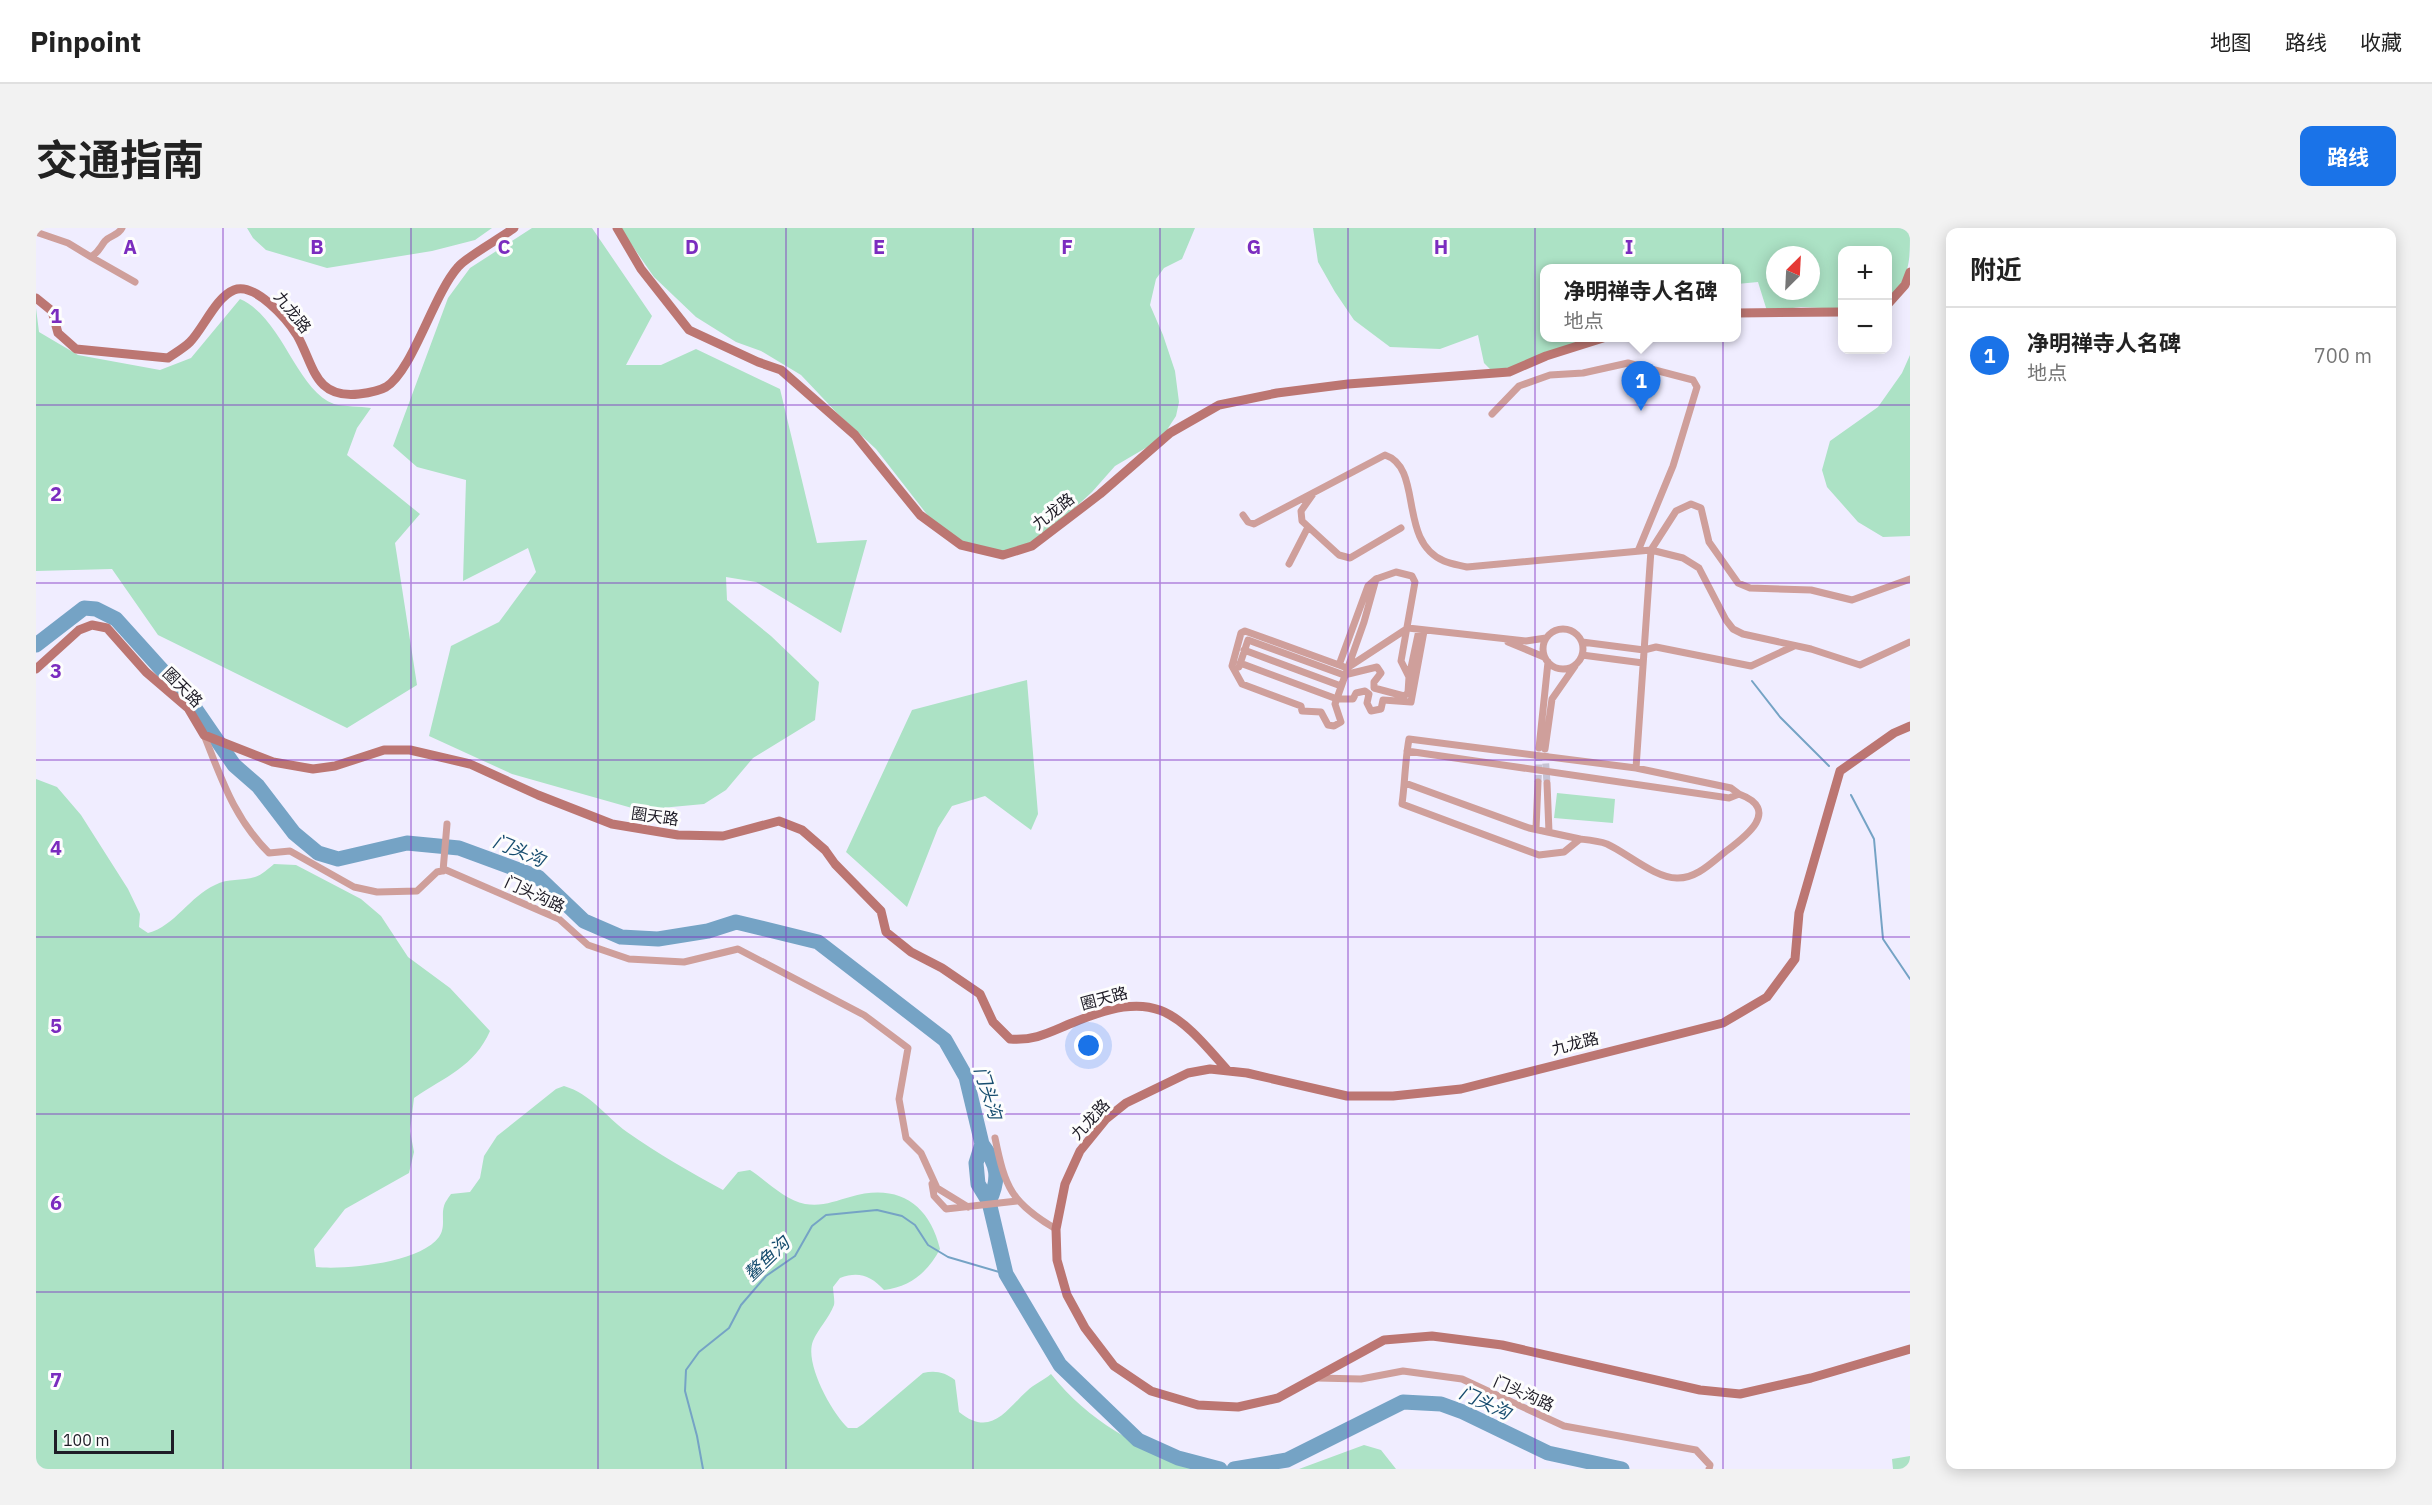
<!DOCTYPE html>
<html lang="zh">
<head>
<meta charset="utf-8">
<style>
  :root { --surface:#fff; --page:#f2f2f2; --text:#222; --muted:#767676; --line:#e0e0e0; --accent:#1a73e8 }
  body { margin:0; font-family:"IBM Plex Sans","Noto Sans SC",sans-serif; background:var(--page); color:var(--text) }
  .controls { position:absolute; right:18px; top:18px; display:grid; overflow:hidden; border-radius:12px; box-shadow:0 3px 15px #0003 }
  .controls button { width:54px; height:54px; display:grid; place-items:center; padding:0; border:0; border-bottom:2px solid var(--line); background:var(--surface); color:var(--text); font:30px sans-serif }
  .compass { position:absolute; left:1730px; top:18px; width:54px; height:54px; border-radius:50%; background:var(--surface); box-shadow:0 3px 15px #0003; rotate:24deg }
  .scale { position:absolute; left:18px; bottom:15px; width:120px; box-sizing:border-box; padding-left:6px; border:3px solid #1e1c26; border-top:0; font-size:16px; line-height:21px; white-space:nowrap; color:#1e1c26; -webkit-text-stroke:4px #fdfdfd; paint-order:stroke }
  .you { position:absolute; left:1053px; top:818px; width:21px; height:21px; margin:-15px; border:4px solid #fff; border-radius:50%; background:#1a73e8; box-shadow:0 0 0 9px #1a73e833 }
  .badge { display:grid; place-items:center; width:39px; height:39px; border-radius:50%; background:var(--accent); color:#fff; font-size:20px; font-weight:700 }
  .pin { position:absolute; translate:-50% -50px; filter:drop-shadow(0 2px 3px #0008) }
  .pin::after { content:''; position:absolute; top:32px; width:21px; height:18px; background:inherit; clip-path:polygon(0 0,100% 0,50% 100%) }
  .popup { position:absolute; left:1504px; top:36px; width:201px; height:78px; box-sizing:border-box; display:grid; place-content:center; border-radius:12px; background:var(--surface); filter:drop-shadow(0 2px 4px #0005); font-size:20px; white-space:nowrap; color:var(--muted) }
  .popup b { font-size:22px; color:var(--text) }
  .popup::after { content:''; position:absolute; left:50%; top:100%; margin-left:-12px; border:12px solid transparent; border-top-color:var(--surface) }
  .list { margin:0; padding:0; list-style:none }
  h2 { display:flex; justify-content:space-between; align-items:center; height:78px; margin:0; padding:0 24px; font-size:26px }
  h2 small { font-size:20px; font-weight:400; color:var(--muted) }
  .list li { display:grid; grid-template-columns:39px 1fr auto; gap:18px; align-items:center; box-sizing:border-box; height:96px; padding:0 24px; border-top:2px solid var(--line) }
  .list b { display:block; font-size:22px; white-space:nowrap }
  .list p { margin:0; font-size:20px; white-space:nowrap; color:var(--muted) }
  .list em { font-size:20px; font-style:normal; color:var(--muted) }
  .map { position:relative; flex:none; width:1874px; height:1241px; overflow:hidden; border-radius:12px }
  header { display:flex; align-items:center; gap:36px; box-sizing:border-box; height:84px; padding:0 30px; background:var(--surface); border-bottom:2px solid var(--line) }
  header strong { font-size:28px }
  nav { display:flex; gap:33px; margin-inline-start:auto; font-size:21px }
  .intro { display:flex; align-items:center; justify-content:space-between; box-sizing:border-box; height:144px; padding:0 36px }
  h1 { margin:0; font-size:42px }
  .button { padding:15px 27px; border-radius:12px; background:var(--accent); color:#fff; font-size:21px; font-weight:700 }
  main { display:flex; gap:36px; padding:0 36px }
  aside { flex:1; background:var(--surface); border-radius:12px; box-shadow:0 3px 15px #0003 }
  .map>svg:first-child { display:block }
  .green { fill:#ace2c5; fill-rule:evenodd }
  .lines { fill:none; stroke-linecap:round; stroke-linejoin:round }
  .stream { stroke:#75a3c5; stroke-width:2 }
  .river { stroke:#75a3c5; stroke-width:15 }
  .street-tunnel { stroke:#c6c3d4; stroke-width:7; stroke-dasharray:7 3.5; stroke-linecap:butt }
  .street { stroke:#cf9f9b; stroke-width:7 }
  .secondary { stroke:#bc7672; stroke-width:9 }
  .grid { fill:none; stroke:#7b2cbf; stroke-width:1.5; stroke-opacity:0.55 }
  .labels { text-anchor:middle; stroke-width:6; stroke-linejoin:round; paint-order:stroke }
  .street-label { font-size:16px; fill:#1e1c26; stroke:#fdfdfd }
  .water-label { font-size:18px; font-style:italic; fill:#174d6f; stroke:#fdfdfd }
  .grid-label { font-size:20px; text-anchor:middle; font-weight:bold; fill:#7b2cbf; stroke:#fdfdfd; stroke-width:6; stroke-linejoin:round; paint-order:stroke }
</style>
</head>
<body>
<header>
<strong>Pinpoint</strong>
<nav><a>地图</a><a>路线</a><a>收藏</a></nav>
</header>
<div class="intro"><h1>交通指南</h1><a class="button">路线</a></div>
<main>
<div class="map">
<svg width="1874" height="1241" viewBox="0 0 1874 1241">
  <rect width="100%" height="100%" fill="#f0edff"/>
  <path class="green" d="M211,0H456L439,12L396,23L291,40L230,22L217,10Z
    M496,0H556L616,88L590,137H625L660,121L744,161L781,315L831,312L805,405L720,354L690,349L691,372L735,408L783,454L779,492L717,530L690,562L668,576L603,582L476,546L393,508L415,418L463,394L500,344L492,320L427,353L430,252L381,239L357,218L412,70L434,40Z
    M584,0H1159L1146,31L1128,40L1120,51L1114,77L1127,107L1139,143L1143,174L1140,188L1125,211L1079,238L1056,264L1006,310L977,326L935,322L900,298L840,221L801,185L765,147L725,123L700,114L660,89L618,49Z
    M1277,0H1874C1874,39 1874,44 1852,76V22H1806V81L1765,79L1731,83L1722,54L1701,56V40H1509V110H1557L1460,147L1448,135L1442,107L1404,121L1354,119L1318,92L1299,64L1282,34ZM1739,27H1775V63H1739Z
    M204,71C247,90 260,162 298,176C309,179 324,178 335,180L321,200L311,227L384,286L359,315L381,457L311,500L122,407L76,341L0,343V80L3,104L42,127L124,142L155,130Z
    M1874,127V308L1847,309L1822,294L1791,259L1786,242L1794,213L1842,179L1866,145Z
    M991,452L1002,586L995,602L949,568L916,578L902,600L871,679L810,624L876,482Z
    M0,551L21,559L45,587L92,661L104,686L103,699L112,705C139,698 154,668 179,657C192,650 206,653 219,649C226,647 233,640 238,636L260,637L325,671L345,688L372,729L414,760L454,803C438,839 410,848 378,870L374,903L378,924L373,945L309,981L278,1021L280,1039C309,1042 384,1035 403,1009C410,999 405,988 408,978C409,974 413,969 415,966L434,964L444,950L448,928L461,908L520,861L528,858C555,866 569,888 591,904C622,926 654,944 687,962L702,944L714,942C731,953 749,972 769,976C786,979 799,973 814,969C861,955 893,975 904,1021C892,1044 874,1059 848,1062C835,1048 823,1043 804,1050L797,1059C797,1064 799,1072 798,1077C793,1090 782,1101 777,1113C768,1135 796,1185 812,1200H821L827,1196L887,1145C899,1142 909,1144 919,1152L923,1184C955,1210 970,1182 991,1163C998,1156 1008,1152 1015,1146C1052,1193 1103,1220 1158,1241H0Z
    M1521,565L1579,571L1577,595L1518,590Z
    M1328,1217L1345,1222L1360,1241H1263Z
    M1874,1228V1241H1857L1856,1231Z"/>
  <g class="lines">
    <path class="stream" d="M1716,453L1744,489L1793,538
      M1815,567L1838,611L1847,711L1874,751
      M667,1241L661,1208L649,1163L650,1142L663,1124L693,1100L705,1077L730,1048L759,1028L776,998L790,987L841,982L866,988L879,997L892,1017L912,1029L970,1046"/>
    <path class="river" d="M0,417L48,380L60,381L80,391L154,473L198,537L222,558L258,605L282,625L302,631L371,615L423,620L502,649L548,693L585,709L622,711L672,703L700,694L782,714L909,812L930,849L946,916L940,935L942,956L953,974L970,1046L1024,1137L1102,1212L1142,1230L1184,1241
      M946,916C962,937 964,950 953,974
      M1198,1241L1251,1232L1367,1174L1405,1176L1427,1184L1512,1225L1586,1241"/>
    <path class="street-tunnel" d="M1509,525L1511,555
      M1502,554L1503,523"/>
    <path class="street" d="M0,4L32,15L55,29C63,24 64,19 69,13C74,7 82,8 86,0
      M55,29L99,54
      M1456,186L1483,158L1514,147L1547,145L1592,135L1657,152L1661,159L1637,238L1602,323
      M1277,266L1265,283L1266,293L1303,327L1314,330L1365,300
      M1207,287L1212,294L1218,296L1349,227C1388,240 1361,313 1408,333C1415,336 1423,337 1431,339L1615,322L1647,330L1663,340L1690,392L1697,401L1707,406L1775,421L1824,437L1874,414
      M1253,336L1272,299
      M1340,351L1360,344L1376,348L1379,354L1365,433L1373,449L1383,402
      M1507 421a20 20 0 1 1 40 0a20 20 0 1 1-40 0Z
      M1472,414L1508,429
      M1546,414L1608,422L1620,419L1715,438L1758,418
      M1208,422L1305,458
      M1546,427L1607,435
      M1204,435L1301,471H1317L1320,465L1329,463L1333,466L1331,475L1335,483L1345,481L1347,472L1375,474L1388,403
      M1303,437L1332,358L1340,351L1328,394L1299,476L1305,494L1298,498L1292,497L1285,484L1266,483L1265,478L1206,456L1196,438L1205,405L1209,403L1303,437L1311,440L1372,400L1490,413L1510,410
      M1203,439L1212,412L1308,447L1341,439L1345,445L1338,454V460L1368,468L1372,465L1373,449
      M168,507C186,552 198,590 233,625L254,623L318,659L341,664L381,663L401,644L410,642L523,691L552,717L593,731L648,734L702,721L828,787L872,820L863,871L870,910L885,925L901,960L932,979
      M1503,520L1512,434
      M1509,521L1516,471L1539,438
      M1600,540L1615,322L1640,283L1655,276L1665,280L1673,314L1702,355L1714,360L1775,362L1816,372L1874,351
      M1369,555L1493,600L1544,611L1528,624L1503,627L1366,576C1369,554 1369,533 1373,511L1600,540L1695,560L1703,566L1693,570L1371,523
      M1511,555L1513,604
      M1500,601L1502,554
      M1544,611C1553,612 1563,613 1571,616C1591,625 1620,651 1642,650C1661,650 1675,635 1689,624C1709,609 1746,582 1703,566
      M407,643L411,596
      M959,910C969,959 975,975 1020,1001
      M896,956L898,968L910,981L981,973
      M1281,1150L1325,1151L1367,1143L1426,1151L1528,1198L1660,1222L1674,1237L1673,1241"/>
    <path class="secondary" d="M581,0L605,41L653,102L722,134L745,142L819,207L884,287L925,317L967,327L996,318L1064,266L1134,205L1183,177L1241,165L1312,156L1473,144L1510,128L1567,110
      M0,70L16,83L22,105L40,121L132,130C139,125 148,120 154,114C167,101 180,69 198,62C219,54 251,91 261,107C278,137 278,171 323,166C331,165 343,163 350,159C377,142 397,67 422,39C430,29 465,10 478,0
      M1852,76L1869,57L1874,44
      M1701,85L1806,84
      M0,441L43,402L56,397L71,400L110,444L152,480L168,507L237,534L277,541L299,538L348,522H374L434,536L502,567L576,596L642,607L687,608L743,593L766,602L789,622L799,636L845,683L850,704L875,724L906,740L944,766L957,794L974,811C999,813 1014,804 1036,795C1118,761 1137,779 1192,843
      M1874,498L1858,505L1804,543L1763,685L1759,731L1731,769L1687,795L1425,861L1357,868H1311L1211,845L1174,841L1152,845L1090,875L1070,891L1044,923L1029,956L1020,1001L1021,1032L1031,1067L1049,1100L1078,1138L1115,1163L1162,1177L1202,1179L1242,1170L1348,1112L1396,1108L1466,1117L1664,1162L1704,1166L1775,1150L1874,1121"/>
  </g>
  <path class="grid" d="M187,0V1241M375,0V1241M562,0V1241M750,0V1241M937,0V1241M1124,0V1241M1312,0V1241M1499,0V1241M1687,0V1241M0,177H1874M0,355H1874M0,532H1874M0,709H1874M0,886H1874M0,1064H1874"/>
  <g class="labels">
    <g class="street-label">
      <text transform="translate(257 84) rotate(51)" y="6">九龙路</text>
      <text transform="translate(1017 283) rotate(-38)" y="6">九龙路</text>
      <text transform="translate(147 459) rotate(45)" y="6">圈天路</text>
      <text transform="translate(619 588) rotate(8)" y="6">圈天路</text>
      <text transform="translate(499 666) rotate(25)" y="6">门头沟路</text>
      <text transform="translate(1068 770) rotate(-15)" y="6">圈天路</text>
      <text transform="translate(1539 815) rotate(-14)" y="6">九龙路</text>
      <text transform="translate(1054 891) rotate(-47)" y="6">九龙路</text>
      <text transform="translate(1488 1165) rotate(24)" y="6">门头沟路</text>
    </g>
    <g class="water-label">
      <text transform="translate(483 623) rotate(23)" y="6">门头沟</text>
      <text transform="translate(952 865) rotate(73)" y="6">门头沟</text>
      <text transform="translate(731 1031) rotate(-44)" y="6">鳌鱼沟</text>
      <text transform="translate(1449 1175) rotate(25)" y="6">门头沟</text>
    </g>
  </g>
  <g class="grid-label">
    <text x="94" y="26">A</text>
    <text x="281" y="26">B</text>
    <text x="468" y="26">C</text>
    <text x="656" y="26">D</text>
    <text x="843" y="26">E</text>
    <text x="1031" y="26">F</text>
    <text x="1218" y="26">G</text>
    <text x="1405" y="26">H</text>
    <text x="1593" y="26">I</text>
    <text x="20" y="95">1</text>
    <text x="20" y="273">2</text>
    <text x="20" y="450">3</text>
    <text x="20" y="627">4</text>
    <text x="20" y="805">5</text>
    <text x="20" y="982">6</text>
    <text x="20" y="1159">7</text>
  </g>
</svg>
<div class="controls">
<button>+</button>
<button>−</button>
</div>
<svg class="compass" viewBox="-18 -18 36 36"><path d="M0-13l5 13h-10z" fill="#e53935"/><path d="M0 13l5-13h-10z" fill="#767676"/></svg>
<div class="scale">100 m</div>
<div class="you"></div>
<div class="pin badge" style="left:1605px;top:183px">1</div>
<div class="popup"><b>净明禅寺人名碑</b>地点</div>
</div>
<aside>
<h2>附近<small></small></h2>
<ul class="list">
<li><span class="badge">1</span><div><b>净明禅寺人名碑</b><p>地点</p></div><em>700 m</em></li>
</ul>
</aside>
</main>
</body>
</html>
